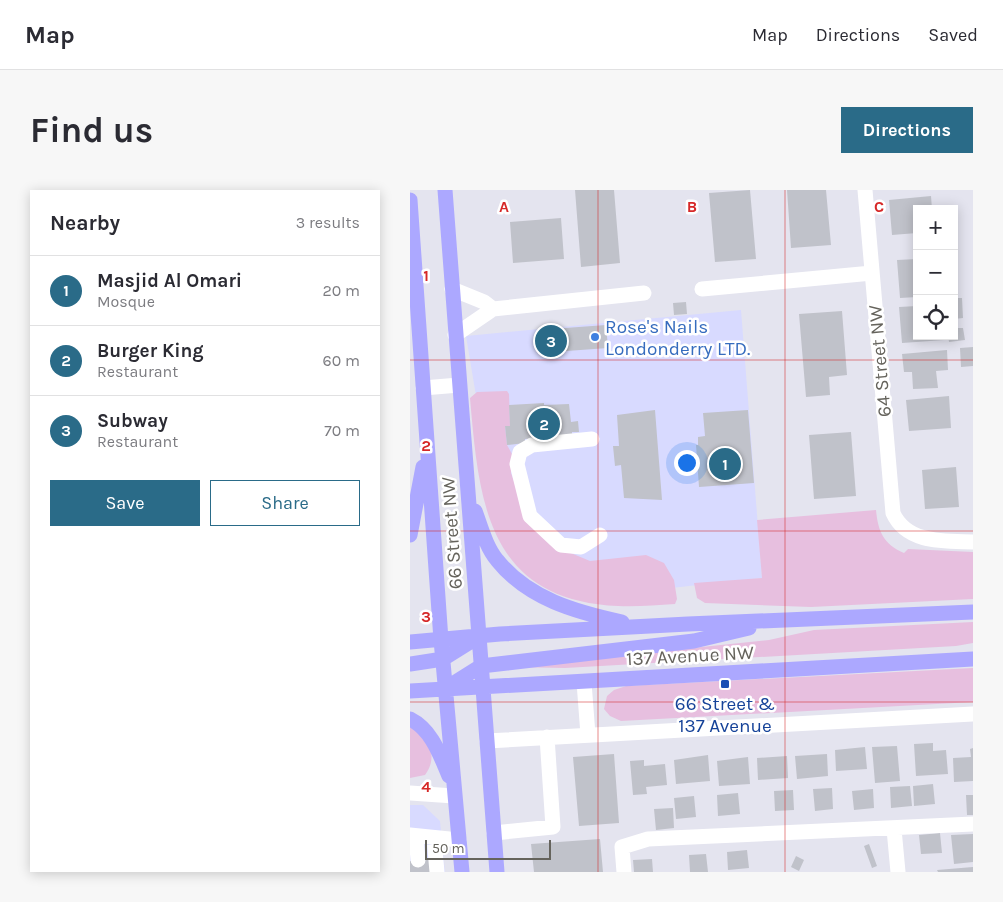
<!DOCTYPE html>
<html lang="en">
<head>
<meta charset="utf-8">
<style>
  :root { --surface:#fff; --page:#f7f7f7; --text:#2b2b33; --muted:#7c7c81; --line:#e1e1e2; --accent:#2a6b88 }
  body { margin:0; font-family:Karla,sans-serif; background:var(--page); color:var(--text) }
  .controls { position:absolute; right:15px; top:15px; display:grid; overflow:hidden; border-radius:0px; box-shadow:0 2px 12px #0003 }
  .controls button { width:45px; height:45px; display:grid; place-items:center; padding:0; border:0; border-bottom:1px solid var(--line); background:var(--surface); color:var(--text); font:25px sans-serif }
  .scale { position:absolute; left:15px; bottom:12px; width:126px; box-sizing:border-box; padding-left:5px; border:2px solid #65635c; border-top:0; font-size:14px; line-height:18px; white-space:nowrap; color:#65635c; -webkit-text-stroke:4px #fff; paint-order:stroke }
  .you { position:absolute; left:276px; top:272px; width:18px; height:18px; margin:-12px; border:4px solid #fff; border-radius:50%; background:#1a73e8; box-shadow:0 0 0 8px #1a73e833 }
  .badge { display:grid; place-items:center; width:32px; height:32px; border-radius:50%; background:var(--accent); color:#fff; font-size:16px; font-weight:700 }
  .pin { position:absolute; translate:-50% -50%; border:2px solid #fff; box-shadow:0 1px 5px #0006 }
  .list { margin:0; padding:0; list-style:none }
  h2 { display:flex; justify-content:space-between; align-items:center; height:65px; margin:0; padding:0 20px; font-size:21px }
  h2 small { font-size:16px; font-weight:400; color:var(--muted) }
  .list li { display:grid; grid-template-columns:32px 1fr auto; gap:15px; align-items:center; box-sizing:border-box; height:70px; padding:0 20px; border-top:1px solid var(--line) }
  .list b { display:block; font-size:19px; white-space:nowrap }
  .list p { margin:0; font-size:16px; white-space:nowrap; color:var(--muted) }
  .list em { font-size:16px; font-style:normal; color:var(--muted) }
  .actions { display:flex; gap:10px; padding:15px 20px }
  .actions a { flex:1; padding:11px 0; border:1px solid var(--accent); border-radius:0px; text-align:center; font-size:18px; color:var(--accent) }
  .actions .main { background:var(--accent); color:#fff }
  .icon { flex:none; width:28px; height:28px; fill:none; stroke:currentColor; stroke-width:2; stroke-linecap:round; stroke-linejoin:round }
  .map { position:relative; flex:none; width:563px; height:682px; overflow:hidden; border-radius:0px }
  header { display:flex; align-items:center; gap:30px; box-sizing:border-box; height:70px; padding:0 25px; background:var(--surface); border-bottom:1px solid var(--line) }
  header strong { font-size:24px }
  nav { display:flex; gap:28px; margin-inline-start:auto; font-size:18px }
  .intro { display:flex; align-items:center; justify-content:space-between; box-sizing:border-box; height:120px; padding:0 30px }
  h1 { margin:0; font-size:35px }
  .button { padding:12px 22px; border-radius:0px; background:var(--accent); color:#fff; font-size:18px; font-weight:700 }
  main { display:flex; gap:30px; padding:0 30px }
  aside { flex:1; background:var(--surface); border-radius:0px; box-shadow:0 2px 12px #0003 }
  .map>svg:first-child { display:block }
  .commercial { fill:#d8daff }
  .green { fill:#e7bfdf }
  .building { fill:#c0c2ca }
  .lines { fill:none; stroke-linecap:round; stroke-linejoin:round }
  .minor { stroke:#fff; stroke-width:15 }
  .major { stroke:#aca8ff; stroke-width:15 }
  .grid { fill:none; stroke:#d62828; stroke-width:1; stroke-opacity:0.55 }
  .shop-dot { fill:#3f7fe0; stroke:#fff; stroke-width:2 }
  .transit-dot { fill:#1a4fb4; stroke:#fff; stroke-width:2 }
  .labels { text-anchor:middle; stroke-width:5; stroke-linejoin:round; paint-order:stroke }
  .shop-label { font-size:19px; fill:#366cbe; stroke:#fff; text-anchor:start }
  .street-label { font-size:19px; fill:#65635c; stroke:#fff }
  .transit-label { font-size:19px; fill:#164399; stroke:#fff }
  .grid-label { font-size:16px; text-anchor:middle; font-weight:bold; fill:#d62828; stroke:#fff; stroke-width:5; stroke-linejoin:round; paint-order:stroke }
</style>
</head>
<body>
<header>
<strong>Map</strong>
<nav><a>Map</a><a>Directions</a><a>Saved</a></nav>
</header>
<div class="intro"><h1>Find us</h1><a class="button">Directions</a></div>
<main>
<aside>
<h2>Nearby<small>3 results</small></h2>
<ul class="list">
<li><span class="badge">1</span><div><b>Masjid Al Omari</b><p>Mosque</p></div><em>20 m</em></li>
<li><span class="badge">2</span><div><b>Burger King</b><p>Restaurant</p></div><em>60 m</em></li>
<li><span class="badge">3</span><div><b>Subway</b><p>Restaurant</p></div><em>70 m</em></li>
</ul>
<div class="actions"><a class="main">Save</a><a>Share</a></div>
</aside>
<div class="map">
<svg width="563" height="682" viewBox="0 0 563 682">
  <rect width="100%" height="100%" fill="#e4e4ef"/>
  <path class="commercial" d="M331,120L352,388L252,399L162,390L80,290L56,146Z
    M0,615H13L30,631L35,682H0Z"/>
  <path class="green" d="M97,201L99,204L100,236H95L97,255L103,266L101,283L119,331L156,361L180,371L236,365L254,373L264,390L267,409L265,414C246,415 227,417 208,416C77,410 69,312 60,208L67,202Z
    M466,320C468,341 473,354 494,363L498,359L563,362V409L401,417L295,413L287,408L284,393L352,388L347,330Z
    M563,432V453L546,456L155,478L100,477L359,450L404,440Z
    M563,478V512L211,531L200,526L194,519L197,506L204,500L216,496Z
    M0,536C19,547 29,566 15,585L0,588Z"/>
  <path class="building" d="M165,0H204L210,73L171,77Z
    M340,0L346,69L305,72L299,3Z
    M377,0H416L421,55L381,58Z
    M521,6L522,19H507V43L482,45L479,10Z
    M151,28L154,69L103,73L100,32Z
    M507,69V107L490,108L487,70Z
    M544,108H552L553,128L544,129Z
    M276,112L277,124L264,125L263,113Z
    M507,116V146H533L534,150L492,153L489,117Z
    M432,121L437,185L419,187L420,205L396,207L389,124Z
    M196,135L198,158L129,163L128,140Z
    M544,138H553L555,150L539,152L538,146H544Z
    M563,157V176L551,177L550,158Z
    M537,160L538,180L526,181L528,198L503,199L502,182H494L492,164Z
    M539,206L541,238L499,241L496,210Z
    M134,213V215L159,214L161,232L168,231L169,242H162V246L115,249V253L97,255L95,236H100L99,215Z
    M245,220L252,310L214,308L211,275L205,276L203,256H209L207,225Z
    M338,220L344,293L289,297L286,255H288V247L295,246L293,223Z
    M441,242L446,306L404,309L399,245Z
    M546,277L549,317L515,319L512,280Z
    M523,553V561L536,560L538,584L506,586L504,554Z
    M487,556L490,591L465,593L462,557Z
    M455,557L457,579L426,581L425,560Z
    M563,558V591L544,592L543,568L561,567L560,559Z
    M204,564L209,633L169,636L163,567Z
    M417,564L418,586L387,589L385,566Z
    M298,565L300,591L266,594L264,570Z
    M377,566L378,588L348,590L347,568Z
    M338,567L340,594L309,596L307,571Z
    M234,570V576L255,574L257,595L236,597L237,604L223,605L220,571Z
    M523,594L525,614L504,616L503,596Z
    M500,596L502,616L481,618L480,597Z
    M422,598L423,619L405,621L403,599Z
    M463,599L464,618L444,620L442,601Z
    M383,600L384,620L365,621L364,601Z
    M328,603L330,624L308,626L307,605Z
    M556,605H563V625H557Z
    M284,606L286,627L266,629L264,608Z
    M263,618L264,638L246,640L244,619Z
    M530,643L532,663L511,664L509,645Z
    M563,644V672L544,674L541,645Z
    M190,649L193,682H124L121,654Z
    M459,654L467,676L462,678L454,656Z
    M337,660L339,678L318,680L317,662Z
    M296,664L298,682H280L279,665Z
    M386,666L394,670L389,681L381,677Z
    M23,669L24,682H0V671Z
    M242,669L243,682H224L223,670Z
    M563,677V682H528L527,680Z"/>
  <g class="lines">
    <path class="minor" d="M455,0L483,323C497,354 535,351 563,352
      M42,99L74,112L83,119L45,145
      M292,99L462,83
      M83,119L234,103
      M13,198L49,195
      M182,249L122,255L110,262L107,274L120,326L151,355L171,357L190,345
      M174,492L178,545
      M77,551L563,524
      M0,603L44,606
      M484,639L488,682
      M84,643L143,637L137,547
      M0,645L49,650
      M6,646L8,670
      M24,648L27,682
      M214,682L212,657L238,649L563,634"/>
    <path class="major" d="M35,0L87,682
      M0,10L31,450L52,682
      M65,321C71,337 76,357 87,370C118,409 166,422 212,432
      M0,345L13,277
      M0,452L90,444L278,434L563,422
      M0,474L33,469L65,449
      M36,498L71,476L284,451L339,438
      M0,501L563,469
      M0,529C22,540 30,565 39,586"/>
  </g>
  <path class="grid" d="M188,0V682M375,0V682M0,170H563M0,341H563M0,512H563"/>
  <circle class="shop-dot" cx="185" cy="147" r="5"/>
  <rect class="transit-dot" x="310" y="489" width="10" height="10" rx="2.5"/>
  <g class="labels">
    <g class="shop-label">
      <text x="195" y="143">Rose's Nails<tspan x="195" dy="22">Londonderry LTD.</tspan></text>
    </g>
    <g class="street-label">
      <text transform="translate(469 171) rotate(-95)" y="7">64 Street NW</text>
      <text transform="translate(41 343) rotate(-94)" y="7">66 Street NW</text>
      <text transform="translate(280 465) rotate(-3)" y="7">137 Avenue NW</text>
    </g>
    <g class="transit-label">
      <text x="315" y="520">66 Street &amp;<tspan x="315" dy="22">137 Avenue</tspan></text>
    </g>
  </g>
  <g class="grid-label">
    <text x="94" y="22">A</text>
    <text x="282" y="22">B</text>
    <text x="469" y="22">C</text>
    <text x="16" y="91">1</text>
    <text x="16" y="261">2</text>
    <text x="16" y="432">3</text>
    <text x="16" y="602">4</text>
  </g>
</svg>
<div class="controls">
<button>+</button>
<button>−</button>
<button><svg class="icon" aria-label="locate" viewBox="0 0 24 24"><circle cx="12" cy="12" r="6"/><path d="M12 2v4M12 18v4M2 12h4M18 12h4"/></svg></button>
</div>
<div class="scale">50 m</div>
<div class="you"></div>
<div class="pin badge" style="left:315px;top:274px">1</div>
<div class="pin badge" style="left:134px;top:234px">2</div>
<div class="pin badge" style="left:141px;top:151px">3</div>
</div>
</main>
</body>
</html>
